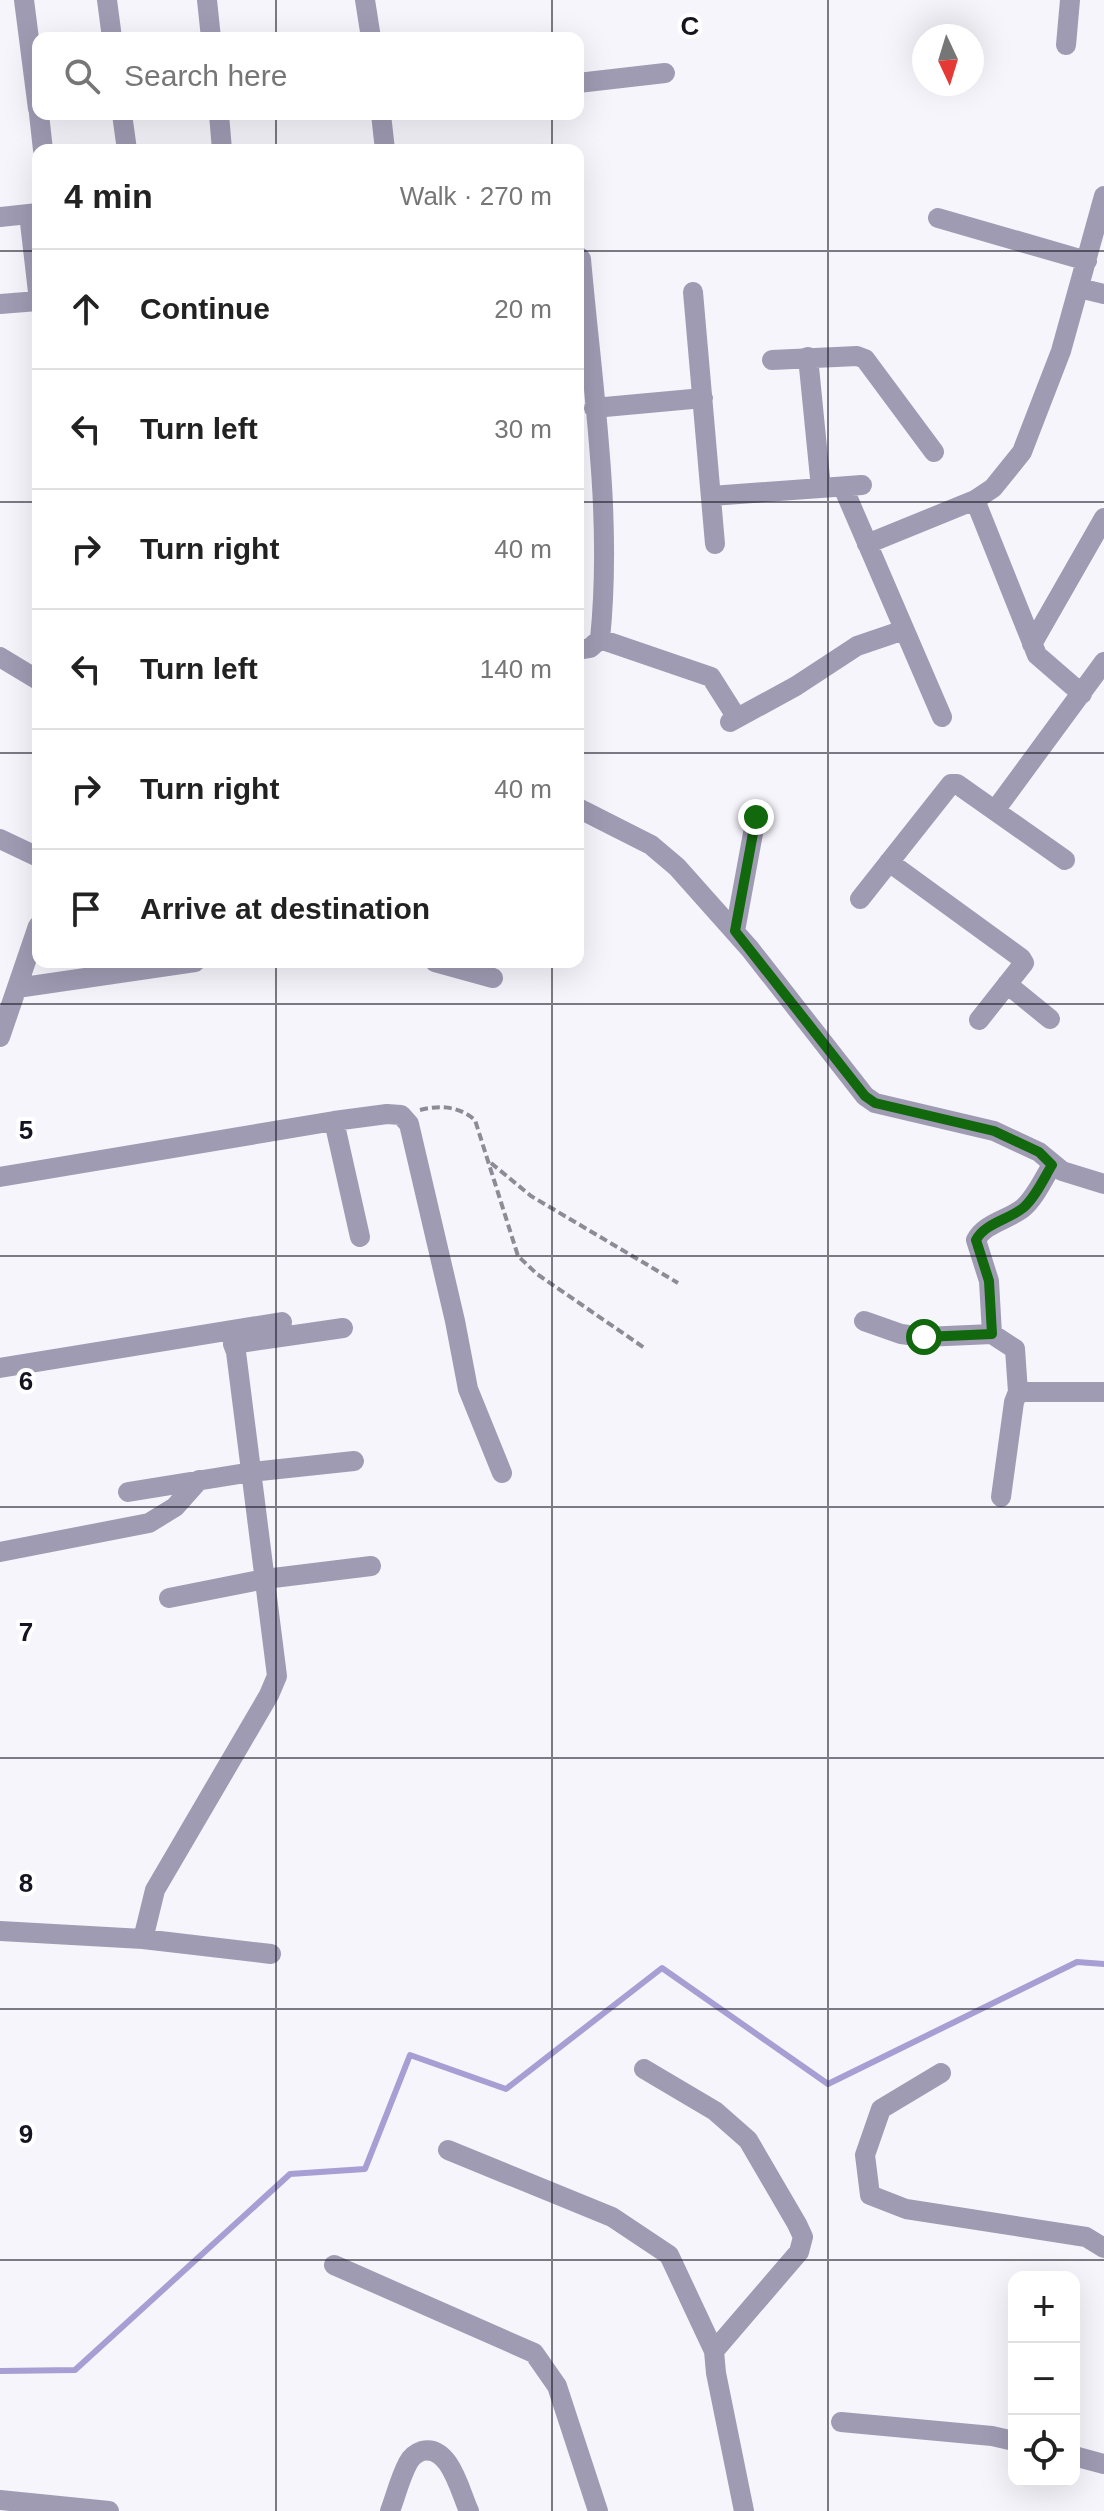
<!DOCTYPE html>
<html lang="en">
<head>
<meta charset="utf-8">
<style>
  :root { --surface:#fff; --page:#f2f2f2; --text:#222; --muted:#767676; --line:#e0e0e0 }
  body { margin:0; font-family:Arial,sans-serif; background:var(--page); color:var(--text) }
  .controls { position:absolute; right:24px; bottom:24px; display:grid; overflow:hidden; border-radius:16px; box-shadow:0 8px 32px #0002 }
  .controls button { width:72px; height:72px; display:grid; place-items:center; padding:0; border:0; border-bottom:2px solid var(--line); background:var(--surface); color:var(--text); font:40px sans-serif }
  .compass { position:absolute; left:912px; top:24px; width:72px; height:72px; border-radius:50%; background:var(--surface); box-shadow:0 8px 32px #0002; rotate:176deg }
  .stop { position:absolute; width:24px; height:24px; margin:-18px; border:6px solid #12680d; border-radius:50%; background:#fff }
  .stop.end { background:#12680d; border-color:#fff; box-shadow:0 2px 8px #0008 }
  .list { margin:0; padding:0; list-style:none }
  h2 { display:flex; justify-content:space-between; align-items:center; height:104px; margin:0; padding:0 32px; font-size:34px }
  h2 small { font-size:26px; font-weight:400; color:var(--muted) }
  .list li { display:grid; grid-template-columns:52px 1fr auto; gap:24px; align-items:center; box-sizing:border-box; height:120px; padding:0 32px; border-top:2px solid var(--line) }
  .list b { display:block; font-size:30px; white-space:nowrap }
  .list em { font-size:26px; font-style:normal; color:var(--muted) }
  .icon { flex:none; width:44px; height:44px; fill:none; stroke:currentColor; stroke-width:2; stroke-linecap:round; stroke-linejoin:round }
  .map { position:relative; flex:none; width:1104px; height:2511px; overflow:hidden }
  .search { position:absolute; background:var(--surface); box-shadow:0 8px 32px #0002; left:32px; top:32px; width:552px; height:88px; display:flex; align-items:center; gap:20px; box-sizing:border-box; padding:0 28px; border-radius:16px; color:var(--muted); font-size:30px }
  .panel { position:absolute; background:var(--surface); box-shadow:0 8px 32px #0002; left:32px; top:144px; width:552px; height:824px; border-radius:16px }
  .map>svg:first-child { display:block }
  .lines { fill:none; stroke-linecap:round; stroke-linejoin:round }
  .stream { stroke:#a79ed3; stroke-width:6 }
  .path { stroke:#8d8b95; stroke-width:4; stroke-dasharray:8 4; stroke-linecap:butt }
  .minor { stroke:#9f9bb3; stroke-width:20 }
  .route { stroke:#12680d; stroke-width:10 }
  .grid { fill:none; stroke:#161420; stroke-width:2; stroke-opacity:0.55 }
  .grid-label { font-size:26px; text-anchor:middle; font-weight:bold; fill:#161420; stroke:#fff; stroke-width:8; stroke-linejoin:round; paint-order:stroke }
</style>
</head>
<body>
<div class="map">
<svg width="1104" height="2511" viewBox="0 0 1104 2511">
  <rect width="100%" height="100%" fill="#f6f5fc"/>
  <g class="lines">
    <path class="stream" d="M0,2371L75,2370L290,2174L365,2169L410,2055L506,2089L662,1968L828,2084L1077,1962L1104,1964"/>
    <path class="path" d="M420,1110C440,1105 459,1106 475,1120L518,1256L537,1274L646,1349
      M491,1163L531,1196L678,1283"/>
    <path class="minor" d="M24,0L38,109
      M107,0L112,38
      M207,0L211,38
      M365,0L371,38
      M1066,45L1070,0
      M578,83L665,73
      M39,114L43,150
      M122,114L127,150
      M219,114L222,150
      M381,114L385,150
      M29,214L38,292
      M0,217L38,213
      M938,218L1087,261
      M578,256L581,259C592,385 613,513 600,639L590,648L578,650
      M1079,288L1104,294
      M693,292L715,544
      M0,304L38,301
      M808,357L821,488
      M772,360L857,356L865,359L934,452
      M594,408L703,398
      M843,487L942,717
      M711,496L862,485
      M975,500L1037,655L1082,694
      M867,544L975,500L993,488L1022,452L1061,351L1104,196
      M600,639L711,677L737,718
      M1032,644L1104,518
      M0,657L38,680
      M730,722L796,686L857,646L904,630
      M578,808L651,845L677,867L750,949L865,1096L875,1103L994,1131L1039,1152L1062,1171L1104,1184
      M996,809L1104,662
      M0,839L38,857
      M889,862L1021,958L1024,963L979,1020
      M860,899L951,784H957L1065,860
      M735,931L756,817
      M435,962L493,978
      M1007,984L1050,1019
      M17,988L195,962
      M0,1037L38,926
      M334,1121L360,1237
      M0,1177L334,1121L387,1114L401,1115L409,1124L455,1321L468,1389L502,1473
      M864,1321L901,1334L924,1337L992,1334L1015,1349L1018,1392L1014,1402L1001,1497
      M992,1334L989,1281L976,1240C985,1223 1008,1220 1023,1208C1035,1198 1044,1178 1052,1165
      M0,1368L282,1322
      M1018,1392H1104
      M128,1492L252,1472L354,1461
      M0,1552L149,1523L175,1507L199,1480
      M169,1598L265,1579L371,1566
      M0,1931L143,1939L271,1954
      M143,1939L155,1890L269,1695L277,1676L236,1352L233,1344L343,1328
      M644,2069L715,2111L748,2140L797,2224L803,2237L799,2252L714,2351L716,2373L744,2511
      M941,2073L881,2109L865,2155L870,2195L906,2209L1086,2237L1104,2248
      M448,2150L612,2217L669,2255L714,2351
      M334,2265L534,2353L557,2386L598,2511
      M841,2422L992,2436L1014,2441
      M1074,2456L1104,2464
      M0,2500L109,2511
      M390,2511C396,2495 400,2478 408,2463C411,2457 416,2453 422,2451C450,2444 460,2492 469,2511"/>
  </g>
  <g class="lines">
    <path class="route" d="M756,817L735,931L865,1096L875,1103L994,1131L1039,1152L1052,1165C1044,1178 1035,1198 1023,1208C1008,1220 985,1223 976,1240L989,1281L992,1334L924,1337"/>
  </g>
  <path class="grid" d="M276,0V38M552,0V38M828,0V2511M276,114V150M552,114V150M0,251H38M578,251H1104M0,502H38M578,502H1104M0,753H38M578,753H1104M276,962V2511M552,962V2511M0,1004H1104M0,1256H1104M0,1507H1104M0,1758H1104M0,2009H1104M0,2260H1104"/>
  <g class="grid-label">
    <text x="690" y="35">C</text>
    <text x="26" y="1139">5</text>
    <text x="26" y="1390">6</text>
    <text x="26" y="1641">7</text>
    <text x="26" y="1892">8</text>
    <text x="26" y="2143">9</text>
  </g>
</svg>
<div class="controls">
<button>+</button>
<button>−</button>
<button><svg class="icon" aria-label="locate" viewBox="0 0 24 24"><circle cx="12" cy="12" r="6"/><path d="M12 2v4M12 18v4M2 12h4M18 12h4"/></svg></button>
</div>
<svg class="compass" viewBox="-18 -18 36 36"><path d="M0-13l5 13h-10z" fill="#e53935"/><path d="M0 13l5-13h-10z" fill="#767676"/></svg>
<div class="stop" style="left:924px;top:1337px"></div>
<div class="stop end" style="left:756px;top:817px"></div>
<div class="search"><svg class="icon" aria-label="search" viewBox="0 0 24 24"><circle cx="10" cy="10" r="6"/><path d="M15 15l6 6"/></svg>Search here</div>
<section class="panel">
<h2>4 min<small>Walk · 270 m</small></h2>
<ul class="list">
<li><svg class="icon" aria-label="ahead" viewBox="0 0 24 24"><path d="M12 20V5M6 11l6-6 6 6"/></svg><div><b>Continue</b></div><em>20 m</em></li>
<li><svg class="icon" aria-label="left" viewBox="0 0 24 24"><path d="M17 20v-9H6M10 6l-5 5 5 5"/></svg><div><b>Turn left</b></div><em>30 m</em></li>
<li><svg class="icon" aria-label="right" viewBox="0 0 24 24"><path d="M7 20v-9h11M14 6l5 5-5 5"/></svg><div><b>Turn right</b></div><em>40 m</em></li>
<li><svg class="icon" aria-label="left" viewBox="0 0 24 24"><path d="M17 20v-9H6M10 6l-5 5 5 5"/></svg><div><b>Turn left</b></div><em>140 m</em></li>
<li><svg class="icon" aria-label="right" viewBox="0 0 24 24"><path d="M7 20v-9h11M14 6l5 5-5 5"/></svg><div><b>Turn right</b></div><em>40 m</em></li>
<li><svg class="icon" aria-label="arrive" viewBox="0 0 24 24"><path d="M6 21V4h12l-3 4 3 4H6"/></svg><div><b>Arrive at destination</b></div></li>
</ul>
</section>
</div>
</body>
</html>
